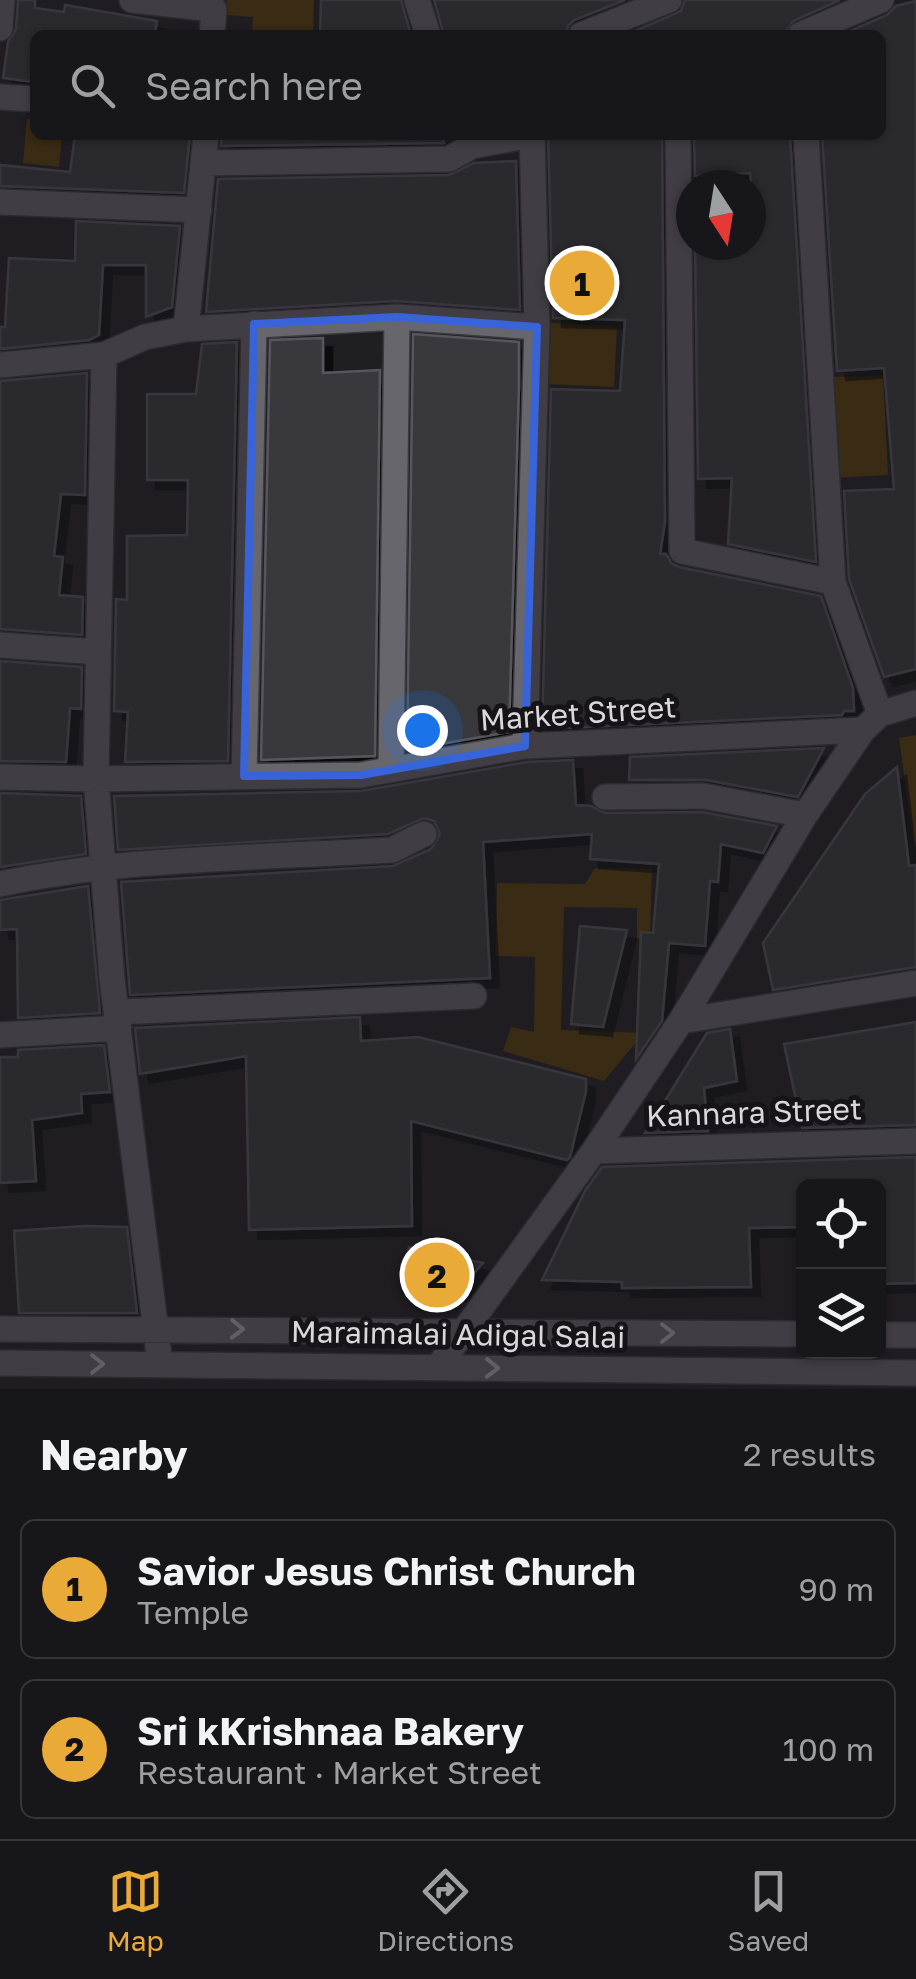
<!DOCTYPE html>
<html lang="en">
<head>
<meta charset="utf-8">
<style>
  :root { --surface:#17161a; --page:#201f23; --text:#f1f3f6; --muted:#9e9fa2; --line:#363539; --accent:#eaaa38 }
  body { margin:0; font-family:"Golos Text",sans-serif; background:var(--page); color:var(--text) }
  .controls { position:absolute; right:30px; bottom:30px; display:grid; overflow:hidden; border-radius:15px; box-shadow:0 2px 8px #0004 }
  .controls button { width:90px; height:90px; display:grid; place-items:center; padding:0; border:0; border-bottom:2px solid var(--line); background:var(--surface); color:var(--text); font:50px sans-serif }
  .compass { position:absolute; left:676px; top:170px; width:90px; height:90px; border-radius:50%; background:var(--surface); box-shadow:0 2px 8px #0004; rotate:168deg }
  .you { position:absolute; left:422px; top:730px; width:35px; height:35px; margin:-25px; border:8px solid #fff; border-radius:50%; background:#1a73e8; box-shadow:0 0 0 15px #1a73e833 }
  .badge { display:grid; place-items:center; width:65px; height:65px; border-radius:50%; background:var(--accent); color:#111; font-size:32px; font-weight:700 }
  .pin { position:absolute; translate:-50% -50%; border:5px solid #fff; box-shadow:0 2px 10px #0006 }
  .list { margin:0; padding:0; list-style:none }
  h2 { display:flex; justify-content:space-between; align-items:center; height:130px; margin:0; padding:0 40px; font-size:42px }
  h2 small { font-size:32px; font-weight:400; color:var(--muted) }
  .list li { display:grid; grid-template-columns:65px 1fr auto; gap:30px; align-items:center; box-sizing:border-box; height:140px; margin:0 20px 20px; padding:0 20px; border:2px solid var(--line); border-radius:15px }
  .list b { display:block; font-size:38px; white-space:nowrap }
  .list p { margin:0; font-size:32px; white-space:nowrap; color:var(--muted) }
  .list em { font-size:32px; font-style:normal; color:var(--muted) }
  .icon { flex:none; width:55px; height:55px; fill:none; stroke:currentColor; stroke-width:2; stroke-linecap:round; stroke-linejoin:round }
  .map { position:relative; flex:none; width:916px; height:1389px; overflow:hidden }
  .search { position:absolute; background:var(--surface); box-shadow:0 2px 8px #0004; left:30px; right:30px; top:30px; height:110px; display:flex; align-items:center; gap:25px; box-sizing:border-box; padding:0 35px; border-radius:15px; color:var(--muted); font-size:38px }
  .sheet { height:450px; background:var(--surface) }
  nav { display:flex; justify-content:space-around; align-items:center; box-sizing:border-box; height:140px; border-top:2px solid var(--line); background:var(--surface); font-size:28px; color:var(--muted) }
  nav a { display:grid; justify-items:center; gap:5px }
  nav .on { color:var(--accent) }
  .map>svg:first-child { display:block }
  .green { fill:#5a3d03 }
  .building { fill:#39373c; stroke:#59575d; stroke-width:2.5; filter:url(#shadow) }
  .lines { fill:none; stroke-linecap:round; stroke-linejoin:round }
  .street-casing { stroke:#3b3a3e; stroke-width:28 }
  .secondary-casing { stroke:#3b3a3e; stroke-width:28 }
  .street { stroke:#68666d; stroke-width:25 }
  .secondary { stroke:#68666d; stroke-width:25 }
  .oneway { stroke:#b1b0b4 }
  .marked { fill:none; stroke:#3963d8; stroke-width:8; stroke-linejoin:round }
  .labels { text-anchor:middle; stroke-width:10; stroke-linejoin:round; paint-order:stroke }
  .street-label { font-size:30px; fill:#d9d8db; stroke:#161419 }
</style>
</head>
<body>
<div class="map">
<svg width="916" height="1389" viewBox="0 0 916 1389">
  <defs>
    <filter id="shadow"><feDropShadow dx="9" dy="9" stdDeviation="0" flood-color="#0009"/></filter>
  </defs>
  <rect width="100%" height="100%" fill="#1f1e23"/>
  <path class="green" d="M227,0H314L313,35H252L253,17L226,15Z
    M27,119L35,120V135H62L59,167L23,163Z
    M540,322L617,327L614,387L544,384Z
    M883,376L888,475L832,478L827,377Z
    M916,735V846L914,847L899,738Z
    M595,868L652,869L650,940L637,939V908L564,907L561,1030L644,1033L604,1081L503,1051L511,1027L534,1032L535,957L496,956L497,883L585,884Z"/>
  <path class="building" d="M18,0H35V8L64,12L65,5L157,21L155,35H35V82L3,78L8,42L16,29Z
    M321,0H401L411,35H320Z
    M434,0H625L574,20L568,26L565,35H444Z
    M685,0H840L793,21L784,35H638L637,30L681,11Z
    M916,1V669L884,677L849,579L844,491L894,489L884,368L837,371L822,135H881V35H841L887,15L896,6Z
    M75,135H190L184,193L0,186V165L70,172Z
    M222,135H442L444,143L221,146Z
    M548,135H662L665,522L660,554H666L671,563L679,567L821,596L853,688L854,711H844L842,715L542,729L551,389L620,391L625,320L553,318Z
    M694,135H790L816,562L728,544L732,478L698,479L695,245H751V185L750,173L695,176Z
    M516,161L520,310L396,301L206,312L218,179L449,175L474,163Z
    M76,221L180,226L172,307L146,317V265H103L99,335L89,340L0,349V327H5L9,258L75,261Z
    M413,334L519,342V385L509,732L407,750Z
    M323,338V373L380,370L375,756L261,760L270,340Z
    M237,342L228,761L125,762L128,712L114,711L116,599L127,600V536L187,535L188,480H147V394H196L202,344Z
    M87,373L85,495L61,494L54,556L63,557L59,595L83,597L82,635L0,629V381Z
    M0,661L82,667L81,709L70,708L66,762L0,761Z
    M824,748L798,797L706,780H629L630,757Z
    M573,760L576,805L591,806L605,813L702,812L777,826L763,853L721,844L718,882L710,881L705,946L669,943L662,1021L636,1059L641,932L653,933L659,864L590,859L592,834L483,842L490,978L130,995L121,882L393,866L431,849L440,834L434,821L424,818L388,834L118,850L114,796L361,791L527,762Z
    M897,767L909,866L916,865V967L773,990L763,943L865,794Z
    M0,793L81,796L86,854L0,867Z
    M88,886L100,1013L18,1018L17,929L0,930V900Z
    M580,926L627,930L603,1027L571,1024Z
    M360,1017L361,1041L418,1037L586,1079V1091L570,1157L567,1160L411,1121L412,1226L249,1230L246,1056L140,1074L135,1028Z
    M916,1022V1125L802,1128L784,1044Z
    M730,1029L737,1081L704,1088L708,1131L645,1133L707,1033Z
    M104,1045L110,1092L81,1094L82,1113L32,1120L36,1181L0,1183V1057H18V1050Z
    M916,1157V1283L878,1284V1186H804V1227L749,1228L751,1287L622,1288V1282L542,1280L585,1191L602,1167Z
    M84,1226L127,1227L137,1313H19L14,1231Z
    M409,1247L483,1263L457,1292L401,1280Z"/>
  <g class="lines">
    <g class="street-casing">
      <path id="street" d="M132,0L214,9L212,35
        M417,0L428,35
        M0,28L2,0
        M581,35L669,0
        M800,35L881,0
        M0,97L35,99
        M467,135L472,146L532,135L537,327L525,746
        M678,135L682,551L833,582
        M806,135L833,582L880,714
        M205,163L449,159L472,146
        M0,202L199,210
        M186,329L397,317L537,327
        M0,365L104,355
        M0,645L98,652
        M391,768L397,317
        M244,776L254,324
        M0,777L96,779L361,775L525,746L863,730
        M605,797L703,796L805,815
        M0,884C127,857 262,858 392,850L424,834
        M118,1012L474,996
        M681,1021L916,983
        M0,1035L119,1028
        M594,1151L916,1141
        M0,1329L804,1334
        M878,1335H916
        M160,1364L112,979L96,779L104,355L145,337L186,329L206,135
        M438,1367L594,1151L681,1021L805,815L863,730L880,714L916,703"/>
    </g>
    <g class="secondary-casing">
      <path id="secondary" d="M0,1363L916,1373"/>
    </g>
    <use href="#street" class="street"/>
    <use href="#secondary" class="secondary"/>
  </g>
  <defs><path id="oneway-chevron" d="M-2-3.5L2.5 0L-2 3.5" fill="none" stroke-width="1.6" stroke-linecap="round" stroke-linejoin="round" transform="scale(2.5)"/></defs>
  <g class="oneway">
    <use href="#oneway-chevron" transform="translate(237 1329) rotate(1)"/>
    <use href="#oneway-chevron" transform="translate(667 1333)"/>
    <use href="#oneway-chevron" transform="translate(97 1364)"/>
    <use href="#oneway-chevron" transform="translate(492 1368) rotate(1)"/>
  </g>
  <path d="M0 0H916V1389H0ZM397,317L537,327L525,746L361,775L244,776L254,324Z" fill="#1f1e23" fill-opacity=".55" fill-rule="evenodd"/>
  <path class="marked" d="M397,317L537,327L525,746L361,775L244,776L254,324Z"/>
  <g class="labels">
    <g class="street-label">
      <text transform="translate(578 714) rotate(-4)" y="10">Market Street</text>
      <text transform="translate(754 1113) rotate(-2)" y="10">Kannara Street</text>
      <text transform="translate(458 1335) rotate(1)" y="10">Maraimalai Adigal Salai</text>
    </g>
  </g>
</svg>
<div class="controls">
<button><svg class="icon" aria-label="locate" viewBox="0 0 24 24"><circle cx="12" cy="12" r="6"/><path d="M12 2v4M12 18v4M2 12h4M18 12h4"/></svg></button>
<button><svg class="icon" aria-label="layers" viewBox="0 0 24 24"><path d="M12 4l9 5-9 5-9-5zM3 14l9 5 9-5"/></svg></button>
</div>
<svg class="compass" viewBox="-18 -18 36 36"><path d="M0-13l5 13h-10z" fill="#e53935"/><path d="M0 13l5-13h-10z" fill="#9e9fa2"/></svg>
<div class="you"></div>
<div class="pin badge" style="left:582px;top:283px">1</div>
<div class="pin badge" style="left:437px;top:1275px">2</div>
<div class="search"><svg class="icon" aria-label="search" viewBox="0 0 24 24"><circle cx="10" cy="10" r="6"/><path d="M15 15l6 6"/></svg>Search here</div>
</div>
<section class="sheet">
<h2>Nearby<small>2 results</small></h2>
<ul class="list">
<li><span class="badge">1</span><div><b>Savior Jesus Christ Church</b><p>Temple</p></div><em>90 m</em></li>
<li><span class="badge">2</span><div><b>Sri kKrishnaa Bakery</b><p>Restaurant · Market Street</p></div><em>100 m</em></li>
</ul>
</section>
<nav>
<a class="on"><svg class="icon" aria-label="map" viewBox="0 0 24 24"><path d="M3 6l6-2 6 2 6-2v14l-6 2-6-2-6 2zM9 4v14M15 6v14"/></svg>Map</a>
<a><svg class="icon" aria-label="directions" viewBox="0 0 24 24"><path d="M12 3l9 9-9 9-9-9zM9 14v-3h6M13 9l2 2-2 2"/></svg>Directions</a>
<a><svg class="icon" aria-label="saved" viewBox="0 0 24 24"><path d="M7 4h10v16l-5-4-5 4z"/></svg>Saved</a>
</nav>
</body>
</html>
